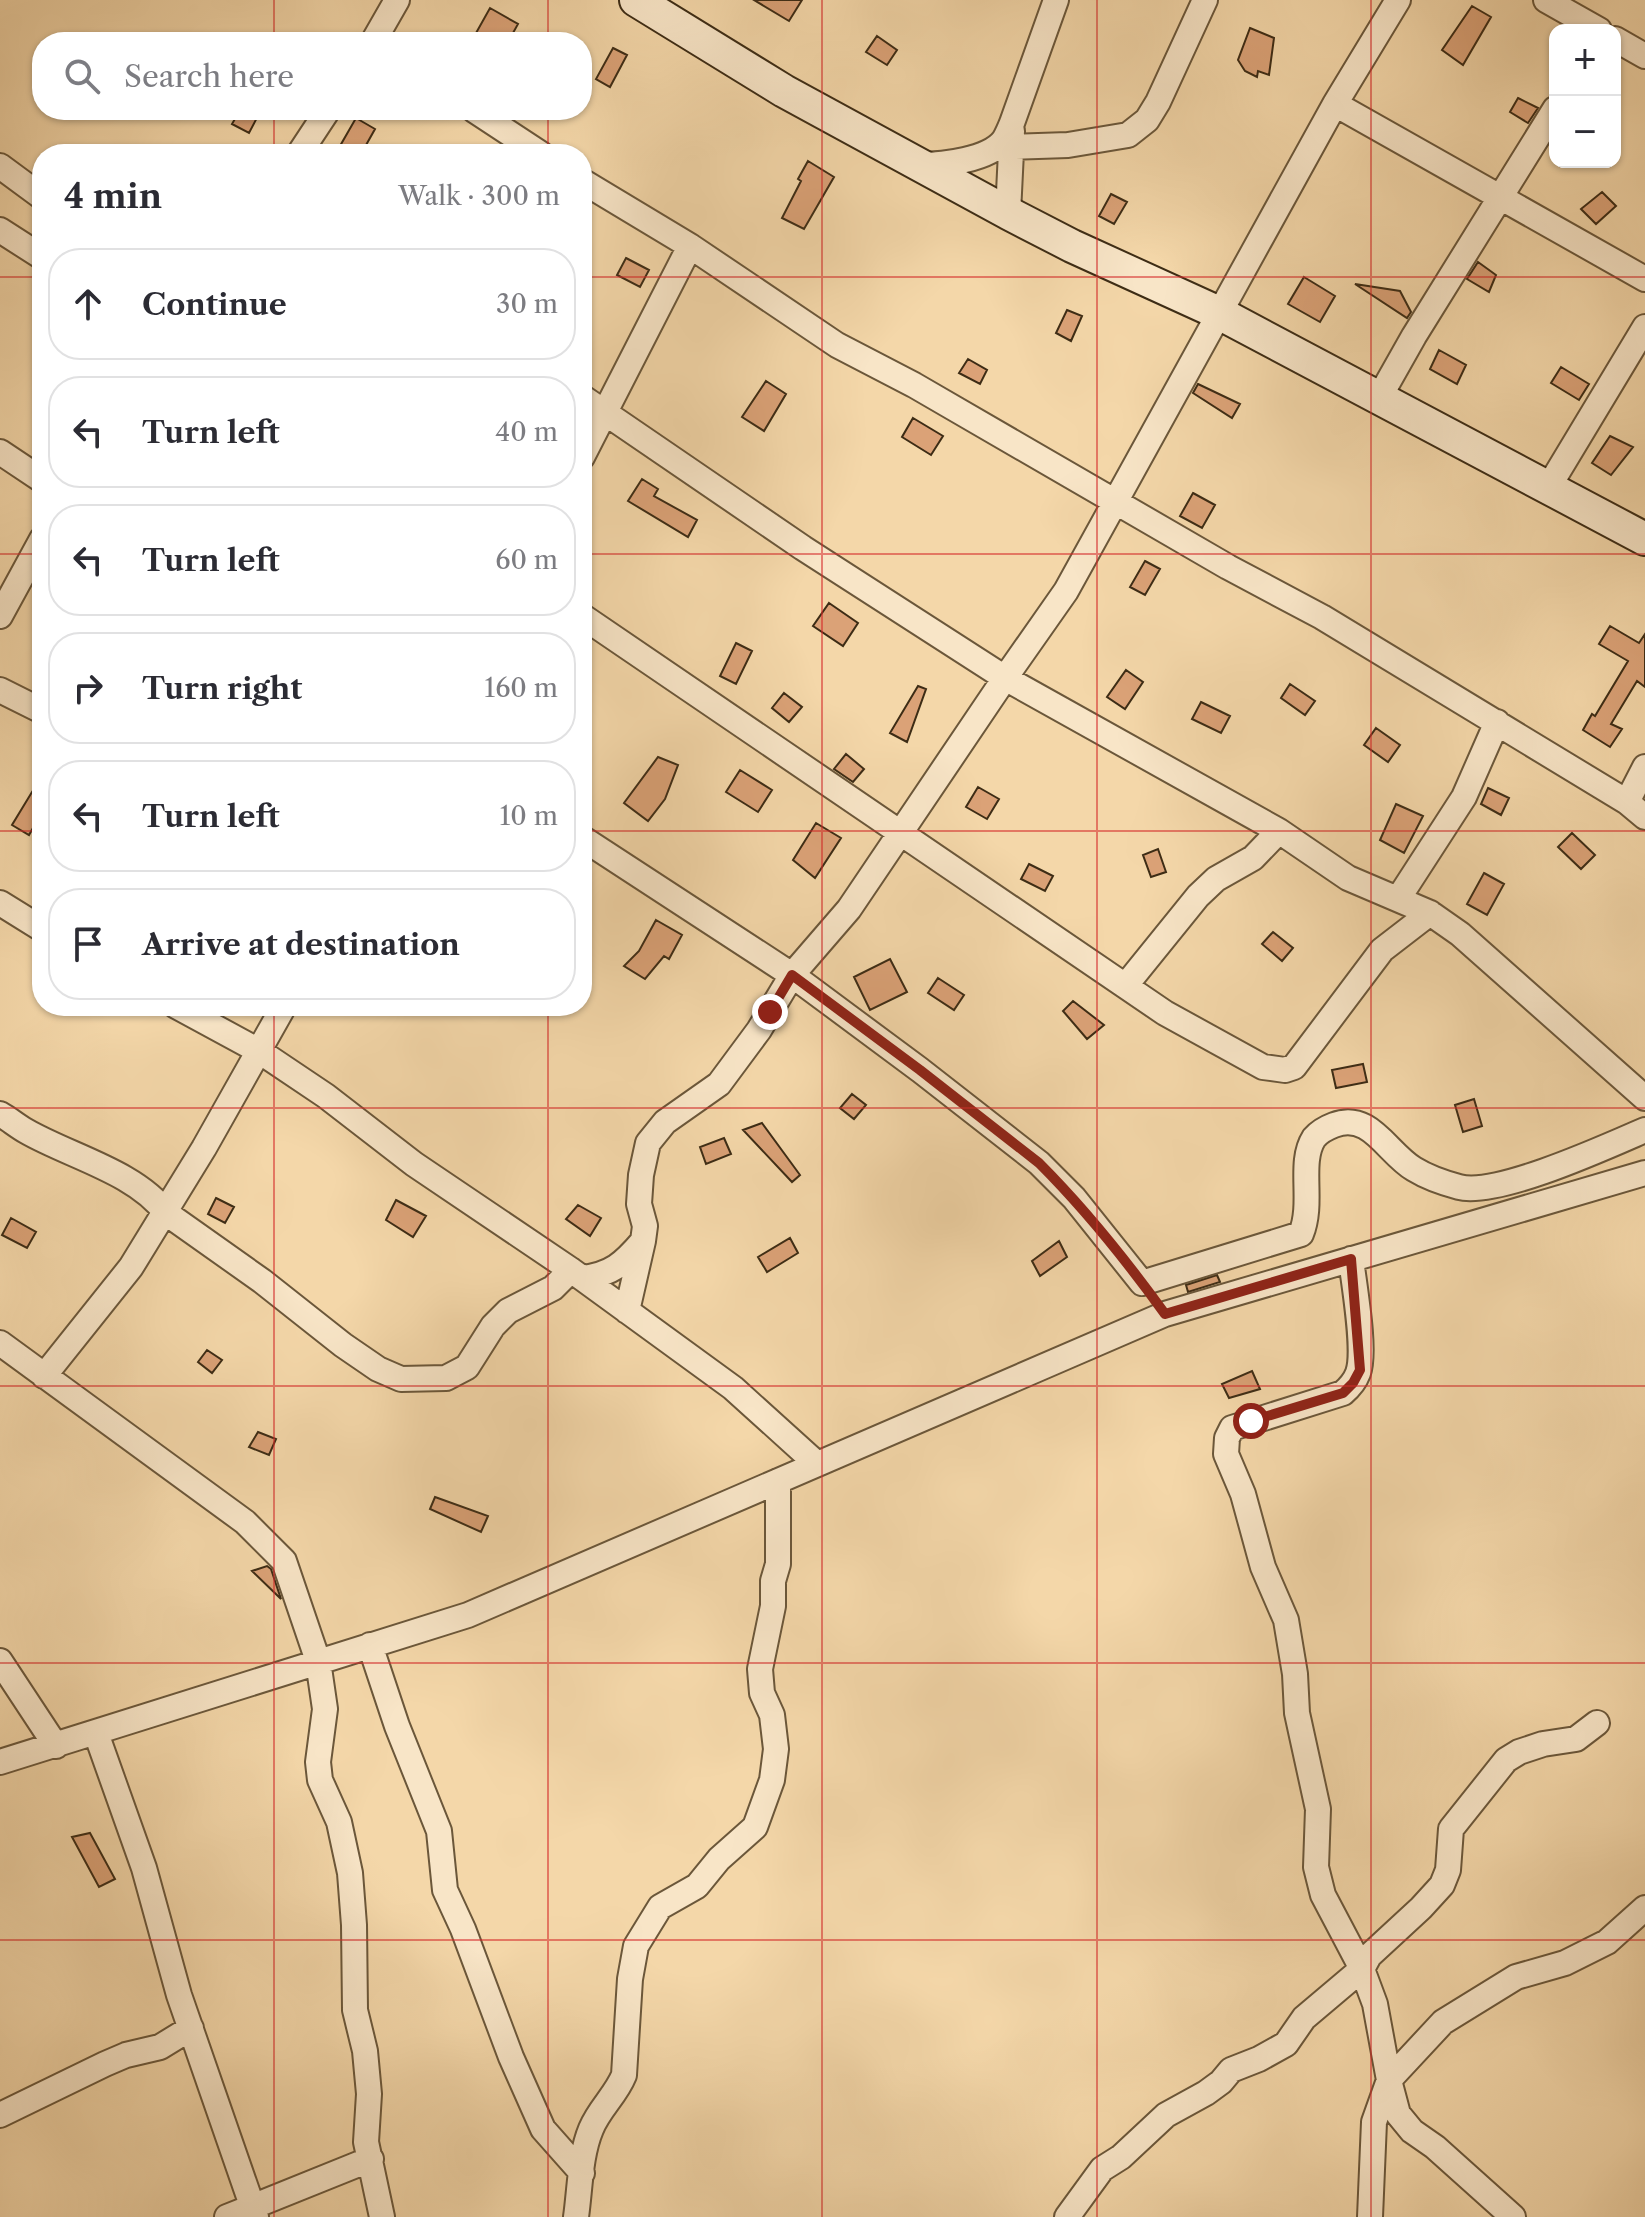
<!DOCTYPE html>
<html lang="en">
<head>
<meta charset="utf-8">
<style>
  :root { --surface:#fff; --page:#f7f7f7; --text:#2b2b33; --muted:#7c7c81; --line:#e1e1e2 }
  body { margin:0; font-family:"Libre Caslon Text",serif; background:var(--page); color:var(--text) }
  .controls { position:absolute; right:24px; top:24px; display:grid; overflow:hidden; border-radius:16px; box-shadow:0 2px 6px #0004 }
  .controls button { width:72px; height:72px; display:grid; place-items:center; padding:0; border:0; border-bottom:2px solid var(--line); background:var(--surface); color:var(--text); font:40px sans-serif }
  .stop { position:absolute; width:24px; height:24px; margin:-18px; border:6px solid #8f2418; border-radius:50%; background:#fff }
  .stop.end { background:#8f2418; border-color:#fff; box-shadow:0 2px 8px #0008 }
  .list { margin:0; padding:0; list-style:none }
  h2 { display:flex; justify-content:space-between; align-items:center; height:104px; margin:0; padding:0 32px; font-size:34px }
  h2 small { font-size:26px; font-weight:400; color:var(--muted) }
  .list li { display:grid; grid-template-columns:52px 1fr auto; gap:24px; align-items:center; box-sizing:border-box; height:112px; margin:0 16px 16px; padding:0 16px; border:2px solid var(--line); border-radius:32px }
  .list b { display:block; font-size:30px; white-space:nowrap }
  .list em { font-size:26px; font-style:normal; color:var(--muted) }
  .icon { flex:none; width:44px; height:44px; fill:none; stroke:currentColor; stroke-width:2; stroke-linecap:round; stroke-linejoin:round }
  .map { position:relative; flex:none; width:1645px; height:2217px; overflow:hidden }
  .search { position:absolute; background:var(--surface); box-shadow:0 2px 6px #0004; left:32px; top:32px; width:560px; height:88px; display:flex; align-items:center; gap:20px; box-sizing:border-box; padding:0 28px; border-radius:32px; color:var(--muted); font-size:30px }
  .panel { position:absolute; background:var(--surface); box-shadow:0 2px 6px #0004; left:32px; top:144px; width:560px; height:872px; border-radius:32px }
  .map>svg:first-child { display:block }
  .building { fill:#dba277; stroke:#3d2c15; stroke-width:2 }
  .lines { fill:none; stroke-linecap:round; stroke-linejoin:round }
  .minor-casing { stroke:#6b573a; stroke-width:28 }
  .secondary-casing { stroke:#3d2c15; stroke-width:36 }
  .minor { stroke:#f8e5c7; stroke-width:24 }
  .secondary { stroke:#f8e5c7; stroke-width:32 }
  .route { stroke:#8f2418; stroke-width:10 }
  .grid { fill:none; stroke:#d62828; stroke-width:2; stroke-opacity:0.55 }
</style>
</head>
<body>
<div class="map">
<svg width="1645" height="2217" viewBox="0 0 1645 2217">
  <rect width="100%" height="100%" fill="#f4d7a9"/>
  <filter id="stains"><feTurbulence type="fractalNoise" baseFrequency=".0025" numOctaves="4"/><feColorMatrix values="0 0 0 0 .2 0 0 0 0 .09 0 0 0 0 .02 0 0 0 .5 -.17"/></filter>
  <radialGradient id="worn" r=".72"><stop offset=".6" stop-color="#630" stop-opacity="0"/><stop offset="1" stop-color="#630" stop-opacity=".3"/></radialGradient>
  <path class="building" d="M754,0H802L789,21Z
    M1472,6L1491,17L1463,65L1442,50Z
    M490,8L518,24L508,42H471Z
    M1250,28L1274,38L1269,75L1258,71L1257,77L1245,71L1238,60Z
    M877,36L897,50L887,65L866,52Z
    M613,48L627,55L610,87L596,79Z
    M1518,98L1538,108L1528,123L1510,112Z
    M240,110H261L249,133L232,124Z
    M356,118L375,129L361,154H354L340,146Z
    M808,161L834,177L804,229L782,218L801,181L798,179Z
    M1602,192L1616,206L1596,224L1581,209Z
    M1111,194L1127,202L1114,224L1099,216Z
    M626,258L649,270L640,287L617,275Z
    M1478,262L1496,275L1489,292L1467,279Z
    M1304,277L1335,296L1320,322L1288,304Z
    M1355,284L1400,291L1411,312L1407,318Z
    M1067,310L1082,316L1071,341L1056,333Z
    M1439,350L1466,365L1457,384L1430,369Z
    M968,359L987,370L980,384L959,373Z
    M1561,367L1589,384L1579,400L1551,383Z
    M766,381L786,394L764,431L742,417Z
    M1198,384L1240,404L1232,418L1193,393Z
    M913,418L943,436L931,455L902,437Z
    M1610,436L1633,447L1611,475L1592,463Z
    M642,479L658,489L654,496L697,520L688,537L628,501Z
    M1193,493L1215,505L1202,528L1180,516Z
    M1145,561L1160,569L1145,595L1130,587Z
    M829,603L858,623L843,646L813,626Z
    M1610,626L1639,643L1645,634V687L1637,681L1611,724L1622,729L1610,747L1583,730L1592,714L1595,716L1628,661L1599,644Z
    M736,643L752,651L736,684L720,676Z
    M1126,670L1143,682L1125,709L1107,697Z
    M1290,684L1315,701L1305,715L1281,698Z
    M918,686L926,689L907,742L890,733Z
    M784,693L802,707L789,722L772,708Z
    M1201,702L1230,716L1221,733L1192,719Z
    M1376,728L1400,745L1388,762L1364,745Z
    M846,754L864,769L853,782L834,769Z
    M658,757L678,765L665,799L648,821L624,803Z
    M740,770L772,790L758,812L726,792Z
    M978,787L999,799L987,819L966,807Z
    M1488,788L1509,798L1501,815L1481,804Z
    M32,792L42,801V812L29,835L12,825Z
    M1396,804L1423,816L1404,853L1380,840Z
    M816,823L841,838L815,878L793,860Z
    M1572,833L1595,855L1581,869L1558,847Z
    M1158,849L1166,872L1151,877L1143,855Z
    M1029,864L1053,876L1045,891L1021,879Z
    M1484,873L1504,884L1487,915L1467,904Z
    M656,920L682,935L669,959L664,956L645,979L624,966L639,951Z
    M1273,932L1293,948L1282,961L1262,944Z
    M890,959L907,992L870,1010L854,977Z
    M938,978L964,995L954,1010L928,993Z
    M1073,1001L1104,1025L1087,1039L1063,1011Z
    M1363,1064L1367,1082L1336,1088L1332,1070Z
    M852,1094L866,1105L854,1119L840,1108Z
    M1474,1099L1482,1126L1463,1132L1455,1105Z
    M762,1123L800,1175L792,1182L743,1130Z
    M724,1138L731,1154L706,1164L700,1147Z
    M216,1198L234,1207L225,1223L208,1214Z
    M396,1200L426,1216L413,1237L386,1220Z
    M578,1205L601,1218L590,1236L566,1219Z
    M11,1218L36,1232L27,1248L2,1235Z
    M790,1238L798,1253L767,1272L758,1257Z
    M1059,1241L1067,1257L1040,1276L1032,1261Z
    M1217,1275L1220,1282L1188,1292L1186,1285Z
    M207,1350L222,1360L212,1373L198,1362Z
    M1252,1371L1260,1389L1229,1398L1222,1384Z
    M258,1432L276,1439L269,1455L249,1447Z
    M435,1497L488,1516L481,1532L430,1509Z
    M267,1566L271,1569L281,1599L252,1571Z
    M90,1833L115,1879L99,1887L72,1837Z"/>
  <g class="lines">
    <g class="minor-casing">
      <path id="minor" d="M1546,0L1599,30
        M1615,39L1645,56
        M373,42L397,0
        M1335,104L1645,279
        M474,110L541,154
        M1010,147L1068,145L1128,135L1147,120L1158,102L1205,0
        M299,154L328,110
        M919,165C943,165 989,160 1004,140C1007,135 1010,128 1012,123L1056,0
        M0,166L42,197
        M582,181L690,246L837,345L914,385L1228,567L1322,617L1627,802L1645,817
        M1008,213L1012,131
        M0,230L42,257
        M582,397L803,548L1005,678L1279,831L1348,878L1430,913L1460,934L1645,1098
        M1379,398L1414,336L1555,109
        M0,452L42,480
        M582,457L690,246
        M1548,488L1645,327
        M0,616L42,539
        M582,616L1165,1013L1263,1067L1285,1070L1294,1067L1382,950L1430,913
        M0,690L42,711
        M1627,802L1645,767
        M582,838L792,975L920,1070L1039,1163L1074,1198L1142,1283L1301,1234C1314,1202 1298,1163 1314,1138C1319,1132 1326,1128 1334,1125C1370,1111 1387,1153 1414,1169C1427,1177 1444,1183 1459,1187C1497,1197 1608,1146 1645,1130
        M1398,899L1464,797L1497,722
        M0,903L42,929
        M1126,985L1198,896L1216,879L1253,858L1279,831
        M176,1006L259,1051L326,1096L414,1164L571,1270L733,1388L817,1464
        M0,1114C9,1119 17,1126 26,1131C69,1156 136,1172 166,1213L262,1281L343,1345L378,1369L401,1379L446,1378L467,1367L493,1326L508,1311L553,1288L571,1270
        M1351,1259C1354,1285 1366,1351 1358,1373C1355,1381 1350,1387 1343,1393L1232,1428L1227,1438L1226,1454L1243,1494L1263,1567L1286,1620L1295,1674L1297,1713L1318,1809L1316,1867L1323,1895L1362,1969L1375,2004L1389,2080
        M583,1278C612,1274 623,1264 642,1242
        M627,1311L643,1241L645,1226L639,1204L641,1175L648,1143L665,1122L719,1084L759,1030L792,975L849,909L1005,678L1066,591L1335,104L1398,0
        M0,1343L245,1522L284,1561L318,1661L325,1709L318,1762L320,1780L339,1822L350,1873L354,1925L355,2010L365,2051L369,2094L366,2142L382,2217
        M44,1376L131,1267L204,1148L284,1006
        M370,1645L397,1726L439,1831L445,1890L463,1929L511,2057L543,2129L582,2173
        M0,1661L56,1746
        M96,1733L144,1868L179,1995L256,2217
        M0,1762L468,1615L1165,1314L1645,1173
        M1389,2080L1443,2022L1516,1977L1565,1963L1607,1942L1645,1908
        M0,2115L105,2064L126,2055L160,2047L191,2028
        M227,2217L371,2159
        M576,2217C580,2189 580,2155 591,2129C599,2109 616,2095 624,2075L630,1979L636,1946L660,1907L697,1886L719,1859L755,1827L772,1780L776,1749L772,1715L762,1693L760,1669L773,1606V1581L778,1564V1481
        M1067,2217L1102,2169L1121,2157L1166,2115L1206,2093L1221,2082L1231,2070L1259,2059L1286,2044L1304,2018L1362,1969L1369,1956L1421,1908L1442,1885L1448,1870L1451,1829L1506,1760L1519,1752L1543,1744L1576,1739L1597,1723
        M1370,2217L1374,2122L1389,2080L1398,2114L1412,2131L1435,2147L1513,2217"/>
    </g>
    <g class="secondary-casing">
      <path id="secondary" d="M636,0L784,91L1008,213L1072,246L1219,313L1645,539"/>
    </g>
    <use href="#minor" class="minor"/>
    <use href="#secondary" class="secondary"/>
  </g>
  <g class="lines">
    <path class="route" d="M770,1012L792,975L920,1070L1039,1163C1085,1209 1126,1260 1165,1314L1351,1259L1360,1370L1353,1383L1343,1393L1251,1421"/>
  </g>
  <path class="grid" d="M274,0V42M548,0V42M822,0V2217M1097,0V2217M1371,0V2217M274,110V154M548,110V154M0,277H42M582,277H1645M0,554H42M582,554H1645M0,831H42M582,831H1645M274,1006V2217M548,1006V2217M0,1108H1645M0,1386H1645M0,1663H1645M0,1940H1645"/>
  <rect width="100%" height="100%" filter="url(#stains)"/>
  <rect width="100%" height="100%" fill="url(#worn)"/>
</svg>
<div class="controls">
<button>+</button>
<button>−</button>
</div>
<div class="stop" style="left:1251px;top:1421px"></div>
<div class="stop end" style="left:770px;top:1012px"></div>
<div class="search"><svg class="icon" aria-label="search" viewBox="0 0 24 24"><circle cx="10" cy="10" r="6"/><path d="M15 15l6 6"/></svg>Search here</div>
<section class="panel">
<h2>4 min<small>Walk · 300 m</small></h2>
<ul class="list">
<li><svg class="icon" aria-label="ahead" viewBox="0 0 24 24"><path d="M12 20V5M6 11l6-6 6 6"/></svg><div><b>Continue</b></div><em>30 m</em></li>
<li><svg class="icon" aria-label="left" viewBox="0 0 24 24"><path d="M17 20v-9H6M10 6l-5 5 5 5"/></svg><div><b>Turn left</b></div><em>40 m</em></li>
<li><svg class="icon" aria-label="left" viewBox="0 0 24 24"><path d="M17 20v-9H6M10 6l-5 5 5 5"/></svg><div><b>Turn left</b></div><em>60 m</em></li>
<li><svg class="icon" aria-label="right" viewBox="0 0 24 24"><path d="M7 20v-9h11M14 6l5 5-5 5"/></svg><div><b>Turn right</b></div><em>160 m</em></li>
<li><svg class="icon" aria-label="left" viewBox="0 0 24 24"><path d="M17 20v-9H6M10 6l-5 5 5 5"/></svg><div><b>Turn left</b></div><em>10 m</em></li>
<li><svg class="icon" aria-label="arrive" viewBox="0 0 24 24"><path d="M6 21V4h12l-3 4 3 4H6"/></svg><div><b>Arrive at destination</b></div></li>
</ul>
</section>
</div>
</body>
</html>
